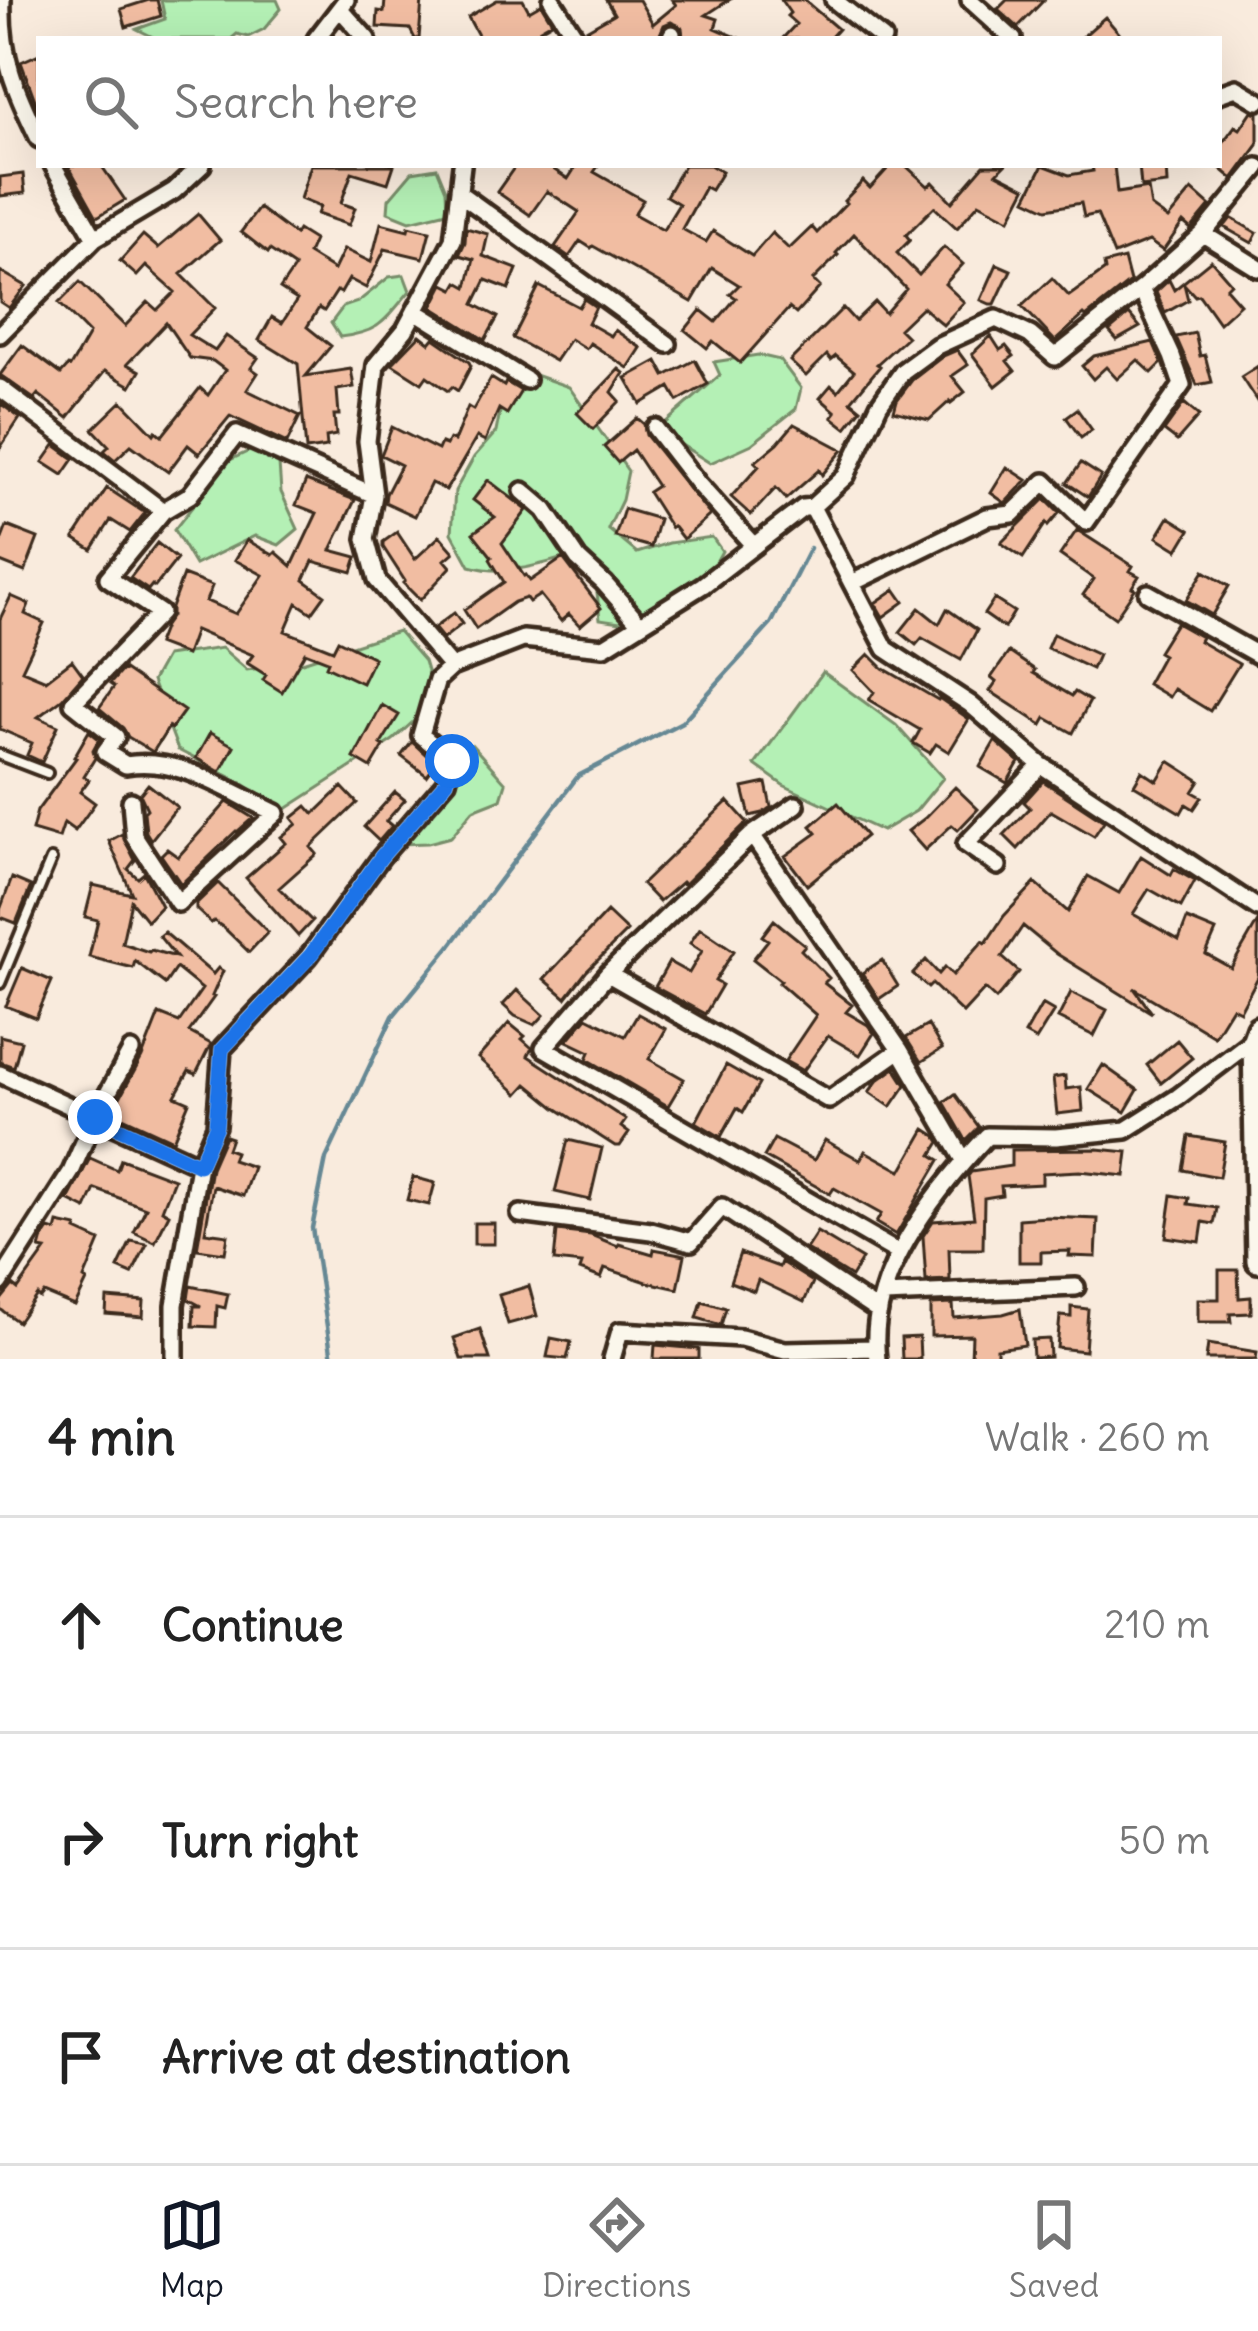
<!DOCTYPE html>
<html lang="en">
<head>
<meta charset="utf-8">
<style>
  :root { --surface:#fff; --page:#f6f6f6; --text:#222; --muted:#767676; --line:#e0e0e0; --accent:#111827 }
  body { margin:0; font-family:Delius,sans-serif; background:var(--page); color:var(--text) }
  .stop { position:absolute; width:36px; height:36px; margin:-27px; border:9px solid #1a73e8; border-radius:50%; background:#fff }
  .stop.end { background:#1a73e8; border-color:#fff; box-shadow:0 3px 12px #0008 }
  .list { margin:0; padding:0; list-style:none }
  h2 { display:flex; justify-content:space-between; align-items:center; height:156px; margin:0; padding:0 48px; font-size:51px }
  h2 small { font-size:39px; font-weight:400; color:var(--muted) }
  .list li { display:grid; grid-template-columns:78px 1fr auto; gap:36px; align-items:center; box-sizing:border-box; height:216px; padding:0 48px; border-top:3px solid var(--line) }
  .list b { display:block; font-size:45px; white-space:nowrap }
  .list em { font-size:39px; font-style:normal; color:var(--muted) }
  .icon { flex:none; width:66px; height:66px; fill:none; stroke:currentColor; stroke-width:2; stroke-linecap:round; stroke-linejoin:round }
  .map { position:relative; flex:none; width:1258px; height:1359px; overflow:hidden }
  .search { position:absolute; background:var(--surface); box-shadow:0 12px 48px #0002; left:36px; right:36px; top:36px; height:132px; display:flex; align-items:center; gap:30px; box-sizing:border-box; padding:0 42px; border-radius:0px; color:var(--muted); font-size:45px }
  .sheet { height:804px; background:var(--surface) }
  nav { display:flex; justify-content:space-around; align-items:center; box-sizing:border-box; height:168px; border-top:3px solid var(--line); background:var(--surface); font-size:33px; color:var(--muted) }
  nav a { display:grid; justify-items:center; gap:6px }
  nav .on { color:var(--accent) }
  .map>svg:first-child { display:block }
  .green { fill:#b4f0b5; stroke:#788d6a; stroke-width:3 }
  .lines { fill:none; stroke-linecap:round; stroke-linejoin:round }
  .stream { stroke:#668894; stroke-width:4.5 }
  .building { fill:#f1bda2; stroke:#3b2a1e; stroke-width:3 }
  .lane-casing { stroke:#3b2a1e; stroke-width:16 }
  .street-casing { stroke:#3b2a1e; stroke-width:24 }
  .secondary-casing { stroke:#3b2a1e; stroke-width:30 }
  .lane { stroke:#fbf7ec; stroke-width:8 }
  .street { stroke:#fbf7ec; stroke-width:15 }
  .secondary { stroke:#fbf7ec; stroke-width:21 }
  .route { stroke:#1a73e8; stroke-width:15 }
</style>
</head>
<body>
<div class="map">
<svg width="1258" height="1359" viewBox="0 0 1258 1359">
  <rect width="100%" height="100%" fill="#f9ebdd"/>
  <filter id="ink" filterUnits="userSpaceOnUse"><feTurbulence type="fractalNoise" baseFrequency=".00833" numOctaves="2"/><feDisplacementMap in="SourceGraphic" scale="24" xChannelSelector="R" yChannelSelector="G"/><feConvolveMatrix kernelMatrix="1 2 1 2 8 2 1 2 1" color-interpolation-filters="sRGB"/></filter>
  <g filter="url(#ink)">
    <path class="green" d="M161,0H277L281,9L264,29L248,37L237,34L231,39H157L137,29L165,19Z
      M437,168L446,190L447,212L410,221L388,212L389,199L412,172Z
      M404,275L410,291C384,321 381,332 340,337L331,323L343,307L358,302L389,277Z
      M758,355L780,360L801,388L796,409L752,444L710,463L680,444L664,424L720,375L714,362Z
      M509,366L569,387L628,471L622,500L608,529L637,553L669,543L712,537L722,551L712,569L627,623L600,619L595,575L580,553C543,564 508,577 470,566L452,533L455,491L474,457L496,432Z
      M256,448L279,464L281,492L298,529L279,545L255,536L195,565L174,530L228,461Z
      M398,631L424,661L436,701L393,740L283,811L242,783L178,750L152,681L166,656L222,648L247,670L299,663Z
      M823,672L896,725L943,778L916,811L882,831L783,785L755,765Z
      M472,745L506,783L501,799L473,810L451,837L428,843L401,844L453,777Z"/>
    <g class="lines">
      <path class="stream" d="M332,1359L312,1228L326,1159L393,1016L448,949L578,776L682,722L771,624L810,548"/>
    </g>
    <path class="building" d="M149,0H157L161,16L126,27L121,9Z
      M385,0H422L419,39H415L410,29L377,27L378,11L384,12Z
      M497,0H523L529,11L541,4L552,22L540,29L546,39H480L468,17Z
      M606,0H639L653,24L676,5L672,0H729L706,15L718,19L715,28L741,39H683L682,28L671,22L664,25L658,39H589L586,30L614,14Z
      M781,0H804L838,29L829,39H782L796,24L787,16L790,13Z
      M1007,0H1044L1018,27L998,9Z
      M1105,17L1119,33L1112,39H1080Z
      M39,54V111L21,62Z
      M1252,111L1258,113V145L1233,179L1219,167V137L1224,141L1235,126L1240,129Z
      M68,165H101L125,200L97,217Z
      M311,165H394L388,183L352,172L341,203L355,208L349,225L317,214L320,207L300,199Z
      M516,165H547L568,179L577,165H599L594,172L643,200L634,214L663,230L679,204L666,196L684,165H710L722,172L711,190L705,187L682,229L706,242L713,231L752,256L772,233L789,249L812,227L817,233L846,203L844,201L863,181L870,188L891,165H905L928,186L933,182L952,202L984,165H1005L997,173L1026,188L1010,219L979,203L957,228L934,207L906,235L910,240L897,253L919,275L944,247L963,264L945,284L964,302L943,325L922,307L899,329L907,337L877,364L880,366L851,401L861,409L846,428L832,417L836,412L820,398L831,385L838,391L854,371L836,356L831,360L827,355L806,376L790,361L843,308L855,321L875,302L885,313L906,289L854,234L836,253L838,255L813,280L820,287L796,314L789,308L740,363L713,341L707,348L685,330L701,310L716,322L736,298L730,294L739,285L712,268L692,302L593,246L591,248L580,241L569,257L555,247L579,212L547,191L530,215L497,192Z
      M1043,165L1069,175L1093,171L1092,165H1114L1117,193L1148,188L1151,207L1168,219L1192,190L1210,206L1191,229L1183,222L1163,251L1149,241L1114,255L1097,214L1084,217L1081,203L1047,209L1026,199Z
      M1139,165H1166L1167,184L1141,187Z
      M23,174L25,193L0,196V177Z
      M259,208L295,235L298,230L314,240L308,254L334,270L344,249L371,262L381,223L408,230L409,226L430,231L423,258L385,249L366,288L349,279L341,293L337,291L324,311L319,308L307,327L331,346L306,376L351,369L354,387L337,390L339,415H334L336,435L326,437L327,447L306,450L298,364L259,340L272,317L282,323L297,300L280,289L295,267L270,250L268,253L241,232Z
      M198,214L220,240L181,274L215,308L189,335L215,351L226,336L258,358L251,368L258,373L247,390L300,416L287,443L230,416L199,454L188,445L168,472L131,445L115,460L104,451L109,446L93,429L122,401L154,434L156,431L162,436L200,388L208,395L225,370L213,361L190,358L166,323L127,364L140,371L131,386L105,371L68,418L38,394L34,399L0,375L22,345L61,374L68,366L70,367L89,334L59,303L80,282L125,326L148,302L157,310L175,292L146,266L137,276L120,261L143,235L158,248Z
      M1231,218L1257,233L1252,243L1224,227Z
      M466,228L488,234L483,256L517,269L509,289L486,280L474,304L498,317L485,340L432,307L444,284L454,289L458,282L467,287L474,259L459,255L465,242Z
      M1124,259L1130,282L1086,317L1084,315L1055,341L1022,306L1052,278L1069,296L1105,270L1104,264Z
      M1211,260L1231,283L1226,288L1240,304L1219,323L1199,295L1195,296L1184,284L1188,300L1165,313L1156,292L1169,280L1174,290Z
      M997,264L1011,270L995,304H990L981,300Z
      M0,271L26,286L9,308L0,302Z
      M539,286L579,307L584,299L596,307L588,323L611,336L615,330L641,348L628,368L590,343L586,349L570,339L555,361L513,338Z
      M1129,314L1140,327L1117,340L1109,331Z
      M1195,333L1200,356L1205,355L1212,382L1197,385L1176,337Z
      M420,335L430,343L434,338L469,362L471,366L458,391L452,387L448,391L427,376L422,383L392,364Z
      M991,336L1000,350L1006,346L1014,356L1007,361L1015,371L996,386L972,354Z
      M1153,342L1162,363L1152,373L1138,360L1117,379L1106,367L1093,379L1082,366L1094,356Z
      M957,350L968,365L952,376L965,392L951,403L950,401L929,420L894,411L897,400L912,380L943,356Z
      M695,360L708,384L678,401L670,387L641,404L626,378L657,361L665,376Z
      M1258,366V403L1241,377Z
      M619,369L624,373L612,392L620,401L593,429L577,413Z
      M491,378L504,386L506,382L521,391L507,414L499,409L485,441L477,437L446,490L431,483L415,516L385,502L386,494L401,465L381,455L392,427L438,450L441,443L446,445L449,439L454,441L468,407L473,410Z
      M0,403L20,418L0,448Z
      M1184,403L1199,416L1177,441L1164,431Z
      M1077,409L1092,430L1081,438L1066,417Z
      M637,418L644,424L646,435L710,515L683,539L673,526L671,528L648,492L657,486L633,450L618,463L604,447Z
      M794,424L843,450L822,475L819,470L786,499L776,488L751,515L731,497L759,466L755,462L778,443Z
      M55,445L74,459L63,475L43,462Z
      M1081,463L1101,476L1088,497L1067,483Z
      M1007,467L1027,480L1005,503L991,493Z
      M488,480L527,510L502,543L524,576L526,575L530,581L563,558L601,608L580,626L569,614L561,621L540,595L529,602L526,598L514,602L476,629L464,610L504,582L490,559L492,557L473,533L495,517L473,500Z
      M306,481L355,500L331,550L357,557L352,572L313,561L304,580L325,595L312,613L297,603L285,631L333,650L338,640L374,658L362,683L326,666L328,661L305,652L282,692L263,680L266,675L247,663L253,655L195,630L186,655L157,644L164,626L171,616V608L183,575L212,586L206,601L236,614L263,575L235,560L247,540L273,555L276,552L292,566L317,513L296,505Z
      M107,488L145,513L130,532L111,520L92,550L74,538Z
      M1045,499L1059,513L1048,526L1046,523L1023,558L1001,543Z
      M624,509L659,519L651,547L615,537Z
      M1169,517L1190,530L1178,550L1157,537Z
      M7,526L38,538L25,572L0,562V544Z
      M1077,530L1133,566L1130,571L1139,576L1132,587L1135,589L1115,618L1083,595L1094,579L1060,555Z
      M397,532L415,559L440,536L454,552L445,560L451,567L420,600L403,583L405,581L383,547V542Z
      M157,543L177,559L155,587L152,585L148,590L130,578Z
      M1204,571L1229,586L1212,615L1186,600Z
      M895,589L904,602L883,617L875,603Z
      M11,596L29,604L25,614L44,623L22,670L46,680L72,660L83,675L62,699L38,717L58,726L42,762L27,755L32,743L0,729V619Z
      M994,599L1014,612L1004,628L984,614Z
      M919,608L939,624L947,609L977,630L961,660L922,638L916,645L900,632Z
      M454,613L462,624L443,639L434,628Z
      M1176,623L1201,637L1199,641L1239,664L1210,711L1174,689L1169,697L1147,684L1163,655L1158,652Z
      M1053,634L1098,655L1092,669L1047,648Z
      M1009,652L1035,670L1033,673L1072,696L1075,692L1090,701L1073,733L1046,718L1042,725L990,691L996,682L991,678Z
      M869,654L883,668L938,700L939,698L969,719L949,752L936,744L930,753L913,743L920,730L869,700L874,692L853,670Z
      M123,669L184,711L171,729L169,727L153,752L128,737L123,728L99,708L114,687L110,684Z
      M382,705L399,715L381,744L384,746L371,768L354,758Z
      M89,731L99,739L93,750L95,758L84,776L89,780L80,792L95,803L75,831L64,823L59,838L32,830L37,811L76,758L74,757Z
      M210,733L234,746L220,772L196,758Z
      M995,741L1019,762L1007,783L980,767Z
      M412,742L436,764L427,776L401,756Z
      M1169,761L1200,781L1193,792L1202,797L1194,809L1186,804L1181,813L1134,785L1142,771L1157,781Z
      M1043,781L1104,821L1094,836L1051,811L1018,849L1004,835L1030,808L1024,802Z
      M766,783L771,807L763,813L750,816L743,788Z
      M148,784L177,807L151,840L146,832L144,812L147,809L140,794Z
      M342,787L357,803L311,847L317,854L279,888L312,921L298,936L246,878L286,843L281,837L297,824L292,818L307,806L314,814Z
      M955,787L978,809L958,830L952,825L925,850L908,831L925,818Z
      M395,792L405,800L386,821L392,826L379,841L364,827Z
      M728,801L747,822L684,884L682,882L659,902L642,884Z
      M227,802L253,818L237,832L236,831L181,884L161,855L167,849L178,857Z
      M838,803L866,836L807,885L785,856L817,833L811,826Z
      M122,834L135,860L128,869L138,878L144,873L161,906L147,921L131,901L122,943L149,952L151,950L176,957L159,936L164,932L213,974L218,968L223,971L212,996L214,997L189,1032L211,1044L196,1074L189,1071L175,1096L189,1102L173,1140L112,1112L142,1057L159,1014L179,1022L202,989L176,968L165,984L135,961L133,968L89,957L98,920L85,917L93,885L132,894L109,841Z
      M1141,856L1171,875L1174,869L1195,881L1181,907L1149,889L1133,914L1179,940L1187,919L1216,931L1206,954L1231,968L1258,921V977L1240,1011L1232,1007L1214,1036L1134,988L1152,1013L1057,954L1023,926L1002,957L1019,972L996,999L985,989L963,1013L932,984L928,988L913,974L926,960L939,974L945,967L953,975L983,941L986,943L1004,916L1035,883L1068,912L1088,876L1119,893Z
      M12,878L31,886L16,923L0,917V910Z
      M218,883L268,932L249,952L224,928L214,921L211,923L196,909V904Z
      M607,912L627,931L586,972L566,998L544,979Z
      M774,920L805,945L801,950L829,978L824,983L852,1005L846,1012L868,1025L874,1033L860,1055L828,1036L803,1071L785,1061L816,1015L779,983L781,981L753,959L768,940L762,936Z
      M700,928L734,951L715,981L722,985L705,1014L655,987L669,962L689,973L702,951L690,943Z
      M882,960L898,986L879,999L862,973Z
      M22,968L52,981L36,1018L6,1006Z
      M517,990L544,1015L535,1025L515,1016L503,1005Z
      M1071,992L1107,1010L1094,1036L1058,1018Z
      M1042,1004L1054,1011L1036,1040L1025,1034Z
      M638,1014L666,1029L649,1059L684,1079L668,1106L587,1059L590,1052L567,1041L587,1017L625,1036Z
      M509,1023L525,1036L522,1039L532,1048L528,1056L626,1120L621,1127L629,1133L620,1146H615L556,1108L527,1084L518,1094L478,1058Z
      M928,1025L942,1049L921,1062L906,1038Z
      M0,1036L21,1041L14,1067L0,1062Z
      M1177,1040L1192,1058L1161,1083L1147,1065Z
      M726,1065L759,1084L743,1112L737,1108L721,1137L696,1122Z
      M1103,1065L1138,1090L1125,1112L1088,1089Z
      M895,1068L906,1085L891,1107L869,1092L878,1080Z
      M1065,1076L1066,1089L1081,1087L1083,1111L1057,1114L1053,1078Z
      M955,1094L979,1127L966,1140L944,1102Z
      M925,1129L936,1136L940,1142L932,1155L940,1160L896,1235L876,1223L881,1214L834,1188L830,1194L764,1157L774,1139L814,1160L825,1140L860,1160L865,1151L901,1171Z
      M225,1136L231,1138L227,1149L235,1152L232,1160L253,1167L243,1196L213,1186L205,1232L228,1235L225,1253L197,1249L211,1168Z
      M1189,1136L1225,1142L1219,1177L1183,1170Z
      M568,1140L602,1148L590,1200L555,1192Z
      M1098,1149L1128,1152L1125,1176L1080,1171L1042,1173V1184L1001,1186L1002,1195L984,1198L983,1249H949L950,1280L926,1281L923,1236L933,1221L974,1218L968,1176L971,1172L1011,1166V1150Z
      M90,1158L117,1170L121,1159L174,1179L162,1210L169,1214L155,1242L134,1232L146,1208L95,1189L86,1209L68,1200Z
      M413,1177L435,1183L429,1205L407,1200Z
      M1172,1195L1189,1198L1188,1204L1217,1208L1214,1224L1203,1222L1200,1242L1166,1237Z
      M1047,1217L1098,1219L1096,1257L1069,1256L1070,1251L1041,1252V1262H1019V1219Z
      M58,1223L77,1227L76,1230L100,1241L84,1279L87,1281L75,1306L44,1293L40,1298L37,1295L18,1322L0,1309V1301L13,1285L18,1289L46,1250L40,1249L43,1238L49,1229L56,1231Z
      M474,1223H494V1244H474Z
      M557,1231L591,1235L618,1246L619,1244L653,1254L654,1249L685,1255L678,1289L647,1282L605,1268L601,1278L580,1270L582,1264L554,1261Z
      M817,1232L862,1259L851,1277L806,1249Z
      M131,1241L147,1244L132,1274L118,1268Z
      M740,1253L779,1267L781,1262L813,1282L804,1302L758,1280L754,1291L730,1282Z
      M1219,1270H1238L1239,1298L1251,1297V1313L1230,1314L1231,1322H1198V1299H1219Z
      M190,1286L228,1294L225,1308L217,1306L216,1327L193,1326L194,1306H201L188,1299Z
      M529,1286L537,1316L508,1324L499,1295Z
      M107,1298L144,1301L143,1317L106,1314Z
      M702,1301L726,1308L721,1325L697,1318Z
      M953,1304L954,1318L1003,1314L1020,1309L1025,1345L997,1349V1359H971L972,1335L931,1336V1305Z
      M1071,1307L1088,1309L1085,1351L1057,1348L1060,1316L1071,1317Z
      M480,1329L490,1359H461L454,1338Z
      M919,1337L920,1359H902L901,1338Z
      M551,1338L571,1342L567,1359L547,1357Z
      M1049,1339L1050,1357L1033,1358L1032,1340Z
      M1208,1344L1257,1352L1256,1359H1206Z
      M655,1345L699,1349V1359H654Z"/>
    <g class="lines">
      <g class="lane-casing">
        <path id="lane" d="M0,755L47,773
          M0,983L51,860"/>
      </g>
      <g class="street-casing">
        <path id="street" d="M2,0C0,56 15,90 39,139
          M552,0L577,39
          M834,0L883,39
          M970,0L1013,39
          M341,10L367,39
          M316,39L346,0
          M670,39L672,34
          M1219,94L1236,88L1258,101
          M53,165L95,238
          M459,193L668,344
          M1203,234L1258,167
          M1258,268L1203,234L1141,289L1055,357L1030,335L996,319L937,346L903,371L879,405L846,476L812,507L886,649L970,704L1041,765L1258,908
          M415,311L526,380
          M0,334L95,238L174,191L202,165
          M0,388L163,511L190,495L237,434L374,495
          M655,428L699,485L754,546
          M523,491L545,510L578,559L604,583L640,624
          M852,583L987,517L1012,514L1045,482L1086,522L1182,385L1172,356L1141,289
          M1148,593L1258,655
          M451,667L377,580L366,539L374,495L367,441L376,365L405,330L453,240L462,165
          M131,801L134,836L178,903L276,813C228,791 180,756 126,765L105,752L116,737L73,703L160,613L108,578L163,511
          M752,835L796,805
          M998,866L966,844L1041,765
          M608,974L829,1100L900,1050
          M0,1074L199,1165L175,1305V1359
          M199,1165L216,1126L222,1049L309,956L381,857L447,781L452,761L421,735L437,680L451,667L523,639L604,647L703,585L803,508L812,507
          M520,1214L651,1231L691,1242L722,1207L879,1312
          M897,1252L544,1048L608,974L752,835L900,1050L964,1160
          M0,1283L71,1172L95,1117L131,1051
          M884,1295L1076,1287
          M612,1359L620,1331L741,1338L785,1350L875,1348
          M877,1359C866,1276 934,1193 987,1136L1056,1137L1126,1130L1178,1097L1254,1039L1258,1041"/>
      </g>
      <g class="secondary-casing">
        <path id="secondary" d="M1258,1028L1254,1039L1258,1261"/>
      </g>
      <use href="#lane" class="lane"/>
      <use href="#street" class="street"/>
      <use href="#secondary" class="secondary"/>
    </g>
  </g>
  <g class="lines" filter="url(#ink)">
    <path class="route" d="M95,1117L199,1165L216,1126L222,1049L310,956L381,857L447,781L452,761"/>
  </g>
</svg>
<div class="stop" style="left:452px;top:761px"></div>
<div class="stop end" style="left:95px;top:1117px"></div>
<div class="search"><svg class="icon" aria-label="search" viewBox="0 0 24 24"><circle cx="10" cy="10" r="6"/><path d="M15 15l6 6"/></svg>Search here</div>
</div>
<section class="sheet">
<h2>4 min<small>Walk · 260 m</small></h2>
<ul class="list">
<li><svg class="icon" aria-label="ahead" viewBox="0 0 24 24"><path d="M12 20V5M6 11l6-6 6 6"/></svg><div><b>Continue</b></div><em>210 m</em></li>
<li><svg class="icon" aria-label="right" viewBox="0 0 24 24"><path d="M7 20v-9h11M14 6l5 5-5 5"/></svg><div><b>Turn right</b></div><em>50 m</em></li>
<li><svg class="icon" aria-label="arrive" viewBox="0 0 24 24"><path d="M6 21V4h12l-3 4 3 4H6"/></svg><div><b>Arrive at destination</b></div></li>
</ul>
</section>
<nav>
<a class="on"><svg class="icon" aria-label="map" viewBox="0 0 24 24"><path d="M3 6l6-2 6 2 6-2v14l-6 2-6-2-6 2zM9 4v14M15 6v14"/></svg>Map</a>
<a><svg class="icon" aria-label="directions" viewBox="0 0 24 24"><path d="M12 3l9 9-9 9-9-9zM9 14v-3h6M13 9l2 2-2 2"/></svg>Directions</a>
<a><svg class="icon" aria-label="saved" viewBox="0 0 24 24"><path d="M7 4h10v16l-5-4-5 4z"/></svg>Saved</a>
</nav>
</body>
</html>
